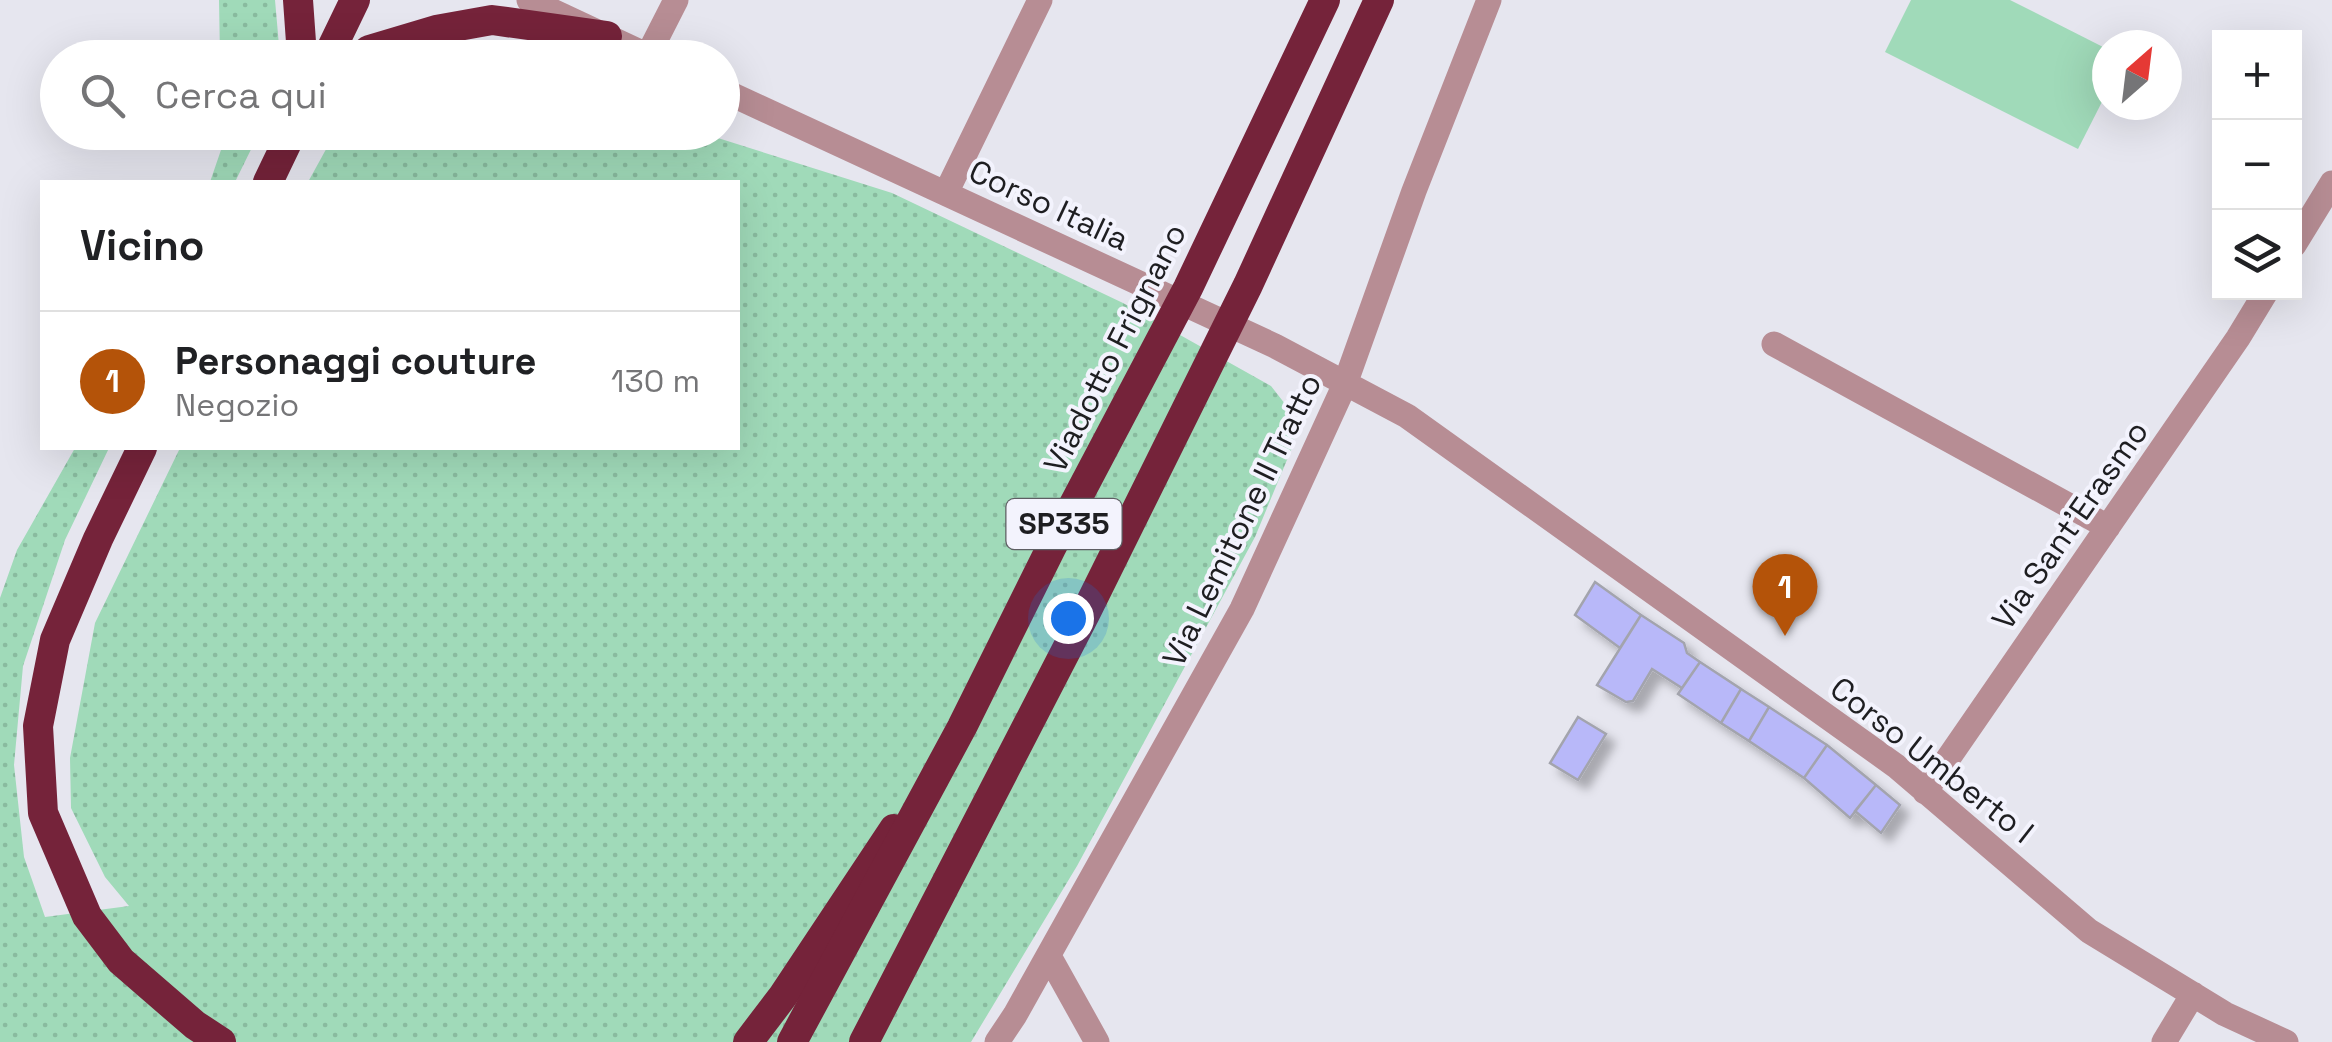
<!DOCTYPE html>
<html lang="it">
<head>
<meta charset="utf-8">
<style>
  :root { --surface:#fff; --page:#f2f2f2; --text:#202124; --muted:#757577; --line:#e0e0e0; --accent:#b45309 }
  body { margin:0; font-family:"Space Grotesk",sans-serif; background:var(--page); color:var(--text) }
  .controls { position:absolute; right:30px; top:30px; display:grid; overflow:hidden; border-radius:0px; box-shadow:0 10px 40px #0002 }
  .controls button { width:90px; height:90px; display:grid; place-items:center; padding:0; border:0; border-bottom:2px solid var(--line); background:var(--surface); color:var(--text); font:50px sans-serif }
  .compass { position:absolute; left:2092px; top:30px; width:90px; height:90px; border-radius:50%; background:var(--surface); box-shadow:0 10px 40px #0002; rotate:28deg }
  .you { position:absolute; left:1068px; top:618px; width:35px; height:35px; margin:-25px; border:8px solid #fff; border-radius:50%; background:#1a73e8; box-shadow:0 0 0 15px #1a73e833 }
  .badge { display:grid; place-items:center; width:65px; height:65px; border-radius:50%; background:var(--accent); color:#fff; font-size:32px; font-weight:700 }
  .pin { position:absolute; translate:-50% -82px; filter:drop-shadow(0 2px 5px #0008) }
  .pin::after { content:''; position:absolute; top:52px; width:35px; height:30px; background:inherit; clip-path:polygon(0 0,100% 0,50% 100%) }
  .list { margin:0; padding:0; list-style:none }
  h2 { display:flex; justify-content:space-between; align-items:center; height:130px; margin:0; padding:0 40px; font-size:42px }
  h2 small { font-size:32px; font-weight:400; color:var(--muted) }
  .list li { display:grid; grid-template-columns:65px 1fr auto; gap:30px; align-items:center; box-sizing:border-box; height:140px; padding:0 40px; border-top:2px solid var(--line) }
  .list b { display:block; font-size:38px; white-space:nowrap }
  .list p { margin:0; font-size:32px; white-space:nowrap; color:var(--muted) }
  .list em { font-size:32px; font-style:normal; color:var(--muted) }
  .icon { flex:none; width:55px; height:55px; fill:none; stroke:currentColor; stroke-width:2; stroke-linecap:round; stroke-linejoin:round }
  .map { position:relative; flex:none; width:2332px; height:1042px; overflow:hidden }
  .search { position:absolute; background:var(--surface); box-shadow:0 10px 40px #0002; left:40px; top:40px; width:700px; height:110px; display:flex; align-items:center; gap:25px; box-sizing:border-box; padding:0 35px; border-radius:55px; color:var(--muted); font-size:38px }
  .panel { position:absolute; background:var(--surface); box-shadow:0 10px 40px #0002; left:40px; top:180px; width:700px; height:270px; border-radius:0px }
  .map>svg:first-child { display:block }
  .grass { fill:url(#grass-dots) }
  .pitch { fill:#a0dab9 }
  .building { fill:#b8b8f9; stroke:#a3a4ad; stroke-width:2.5; filter:url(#shadow) }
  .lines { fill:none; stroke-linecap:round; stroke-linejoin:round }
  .minor { stroke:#b78d94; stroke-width:25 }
  .highway { stroke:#75233a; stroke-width:30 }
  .highway-bridge { stroke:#75233a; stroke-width:30 }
  .labels { text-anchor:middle; stroke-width:8; stroke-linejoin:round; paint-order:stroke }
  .shield { fill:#f3f3fd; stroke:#5e5e63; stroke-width:2.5 }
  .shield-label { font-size:30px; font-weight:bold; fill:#1e1e21 }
  .street-label { font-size:32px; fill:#1e1e21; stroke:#f3f3fd }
</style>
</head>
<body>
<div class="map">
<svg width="2332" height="1042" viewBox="0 0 2332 1042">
  <defs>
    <pattern id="grass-dots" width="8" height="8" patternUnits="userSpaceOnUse" patternTransform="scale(2.5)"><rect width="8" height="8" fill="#a0dab9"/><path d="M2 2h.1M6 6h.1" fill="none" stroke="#89bb9f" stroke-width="1.8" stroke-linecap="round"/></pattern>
    <filter id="shadow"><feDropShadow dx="9" dy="9" stdDeviation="5" flood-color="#0004"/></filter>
  </defs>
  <rect width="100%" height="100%" fill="#e6e6ef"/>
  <path class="grass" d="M219,0H275L280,57H220Z
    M222,133H259L235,182H210L222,147Z
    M335,133H702L892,193L1123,303L1271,386L1289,409L1294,443L1255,537L1077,866L971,1042H0V598L17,550L75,448H109L65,540L23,666L14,765L24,857L45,917L129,906L105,877L71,808L70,758L95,623L180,448H738V182H308Z"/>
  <path class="pitch" d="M1911,0H2010L2107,49V92L2078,149L1885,52Z"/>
  <path class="building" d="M1595,582L1641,615L1620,648L1575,615Z
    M1641,615L1684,643L1687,653L1700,662L1682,688L1652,669L1633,701L1626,702L1597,685Z
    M1700,662L1741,689L1721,723L1678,694Z
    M1741,689L1769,707L1749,741L1721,723Z
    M1769,707L1827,745L1804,778L1749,741Z
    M1578,717L1606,734L1578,780L1550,763Z
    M1827,745L1876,785L1850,818L1804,778Z
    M1876,785L1900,805L1881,833L1855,811Z"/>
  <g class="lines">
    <path class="minor" d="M529,0L653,58
      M648,55L676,0
      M722,90L1275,346L1407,416L1896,766L2089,931L2225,1014L2286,1042
      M946,193L1040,0
      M2294,245L2332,183
      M1774,344L2108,527
      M1925,792L2238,338L2266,292
      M1049,956L1097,1042
      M997,1042L1015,1015L1242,609L1345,384L1414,191L1489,0
      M2164,1042L2193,994"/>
    <path class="highway" d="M298,0L301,42L299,58
      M327,58L355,0
      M362,58L369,50L436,30L492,20L607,36
      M268,182L292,132
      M142,448L98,539L55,640L38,726L43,813L87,916L121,961L195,1025L221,1042
      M748,1042L783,996L894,829"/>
    <path class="highway-bridge" d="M792,1042L962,727L1051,548L1188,288L1325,0
      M864,1042L1086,612L1248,285L1379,0"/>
  </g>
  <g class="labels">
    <rect class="shield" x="1006.5" y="499" width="115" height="50" rx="8"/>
    <g class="shield-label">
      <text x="1064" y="534">SP335</text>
    </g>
    <g class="street-label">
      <text transform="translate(1049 205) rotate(25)" y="11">Corso Italia</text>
      <text transform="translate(1115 348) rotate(-63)" y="11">Viadotto Frignano</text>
      <text transform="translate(1242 520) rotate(-64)" y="11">Via Lemitone II Tratto</text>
      <text transform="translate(2070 525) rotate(-55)" y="11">Via Sant'Erasmo</text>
      <text transform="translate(1932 760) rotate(38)" y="11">Corso Umberto I</text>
    </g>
  </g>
</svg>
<div class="controls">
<button>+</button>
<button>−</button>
<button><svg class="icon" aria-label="layers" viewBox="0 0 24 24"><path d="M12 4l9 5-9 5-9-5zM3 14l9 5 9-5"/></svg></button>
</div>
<svg class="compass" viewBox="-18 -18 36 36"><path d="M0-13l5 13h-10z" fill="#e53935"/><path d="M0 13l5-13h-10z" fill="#757577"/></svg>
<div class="you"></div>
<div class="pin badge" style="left:1785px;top:636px">1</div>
<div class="search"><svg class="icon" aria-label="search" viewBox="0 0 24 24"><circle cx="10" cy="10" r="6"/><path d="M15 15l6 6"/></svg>Cerca qui</div>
<section class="panel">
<h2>Vicino<small></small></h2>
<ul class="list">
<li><span class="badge">1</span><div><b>Personaggi couture</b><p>Negozio</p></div><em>130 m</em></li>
</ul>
</section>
</div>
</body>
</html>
